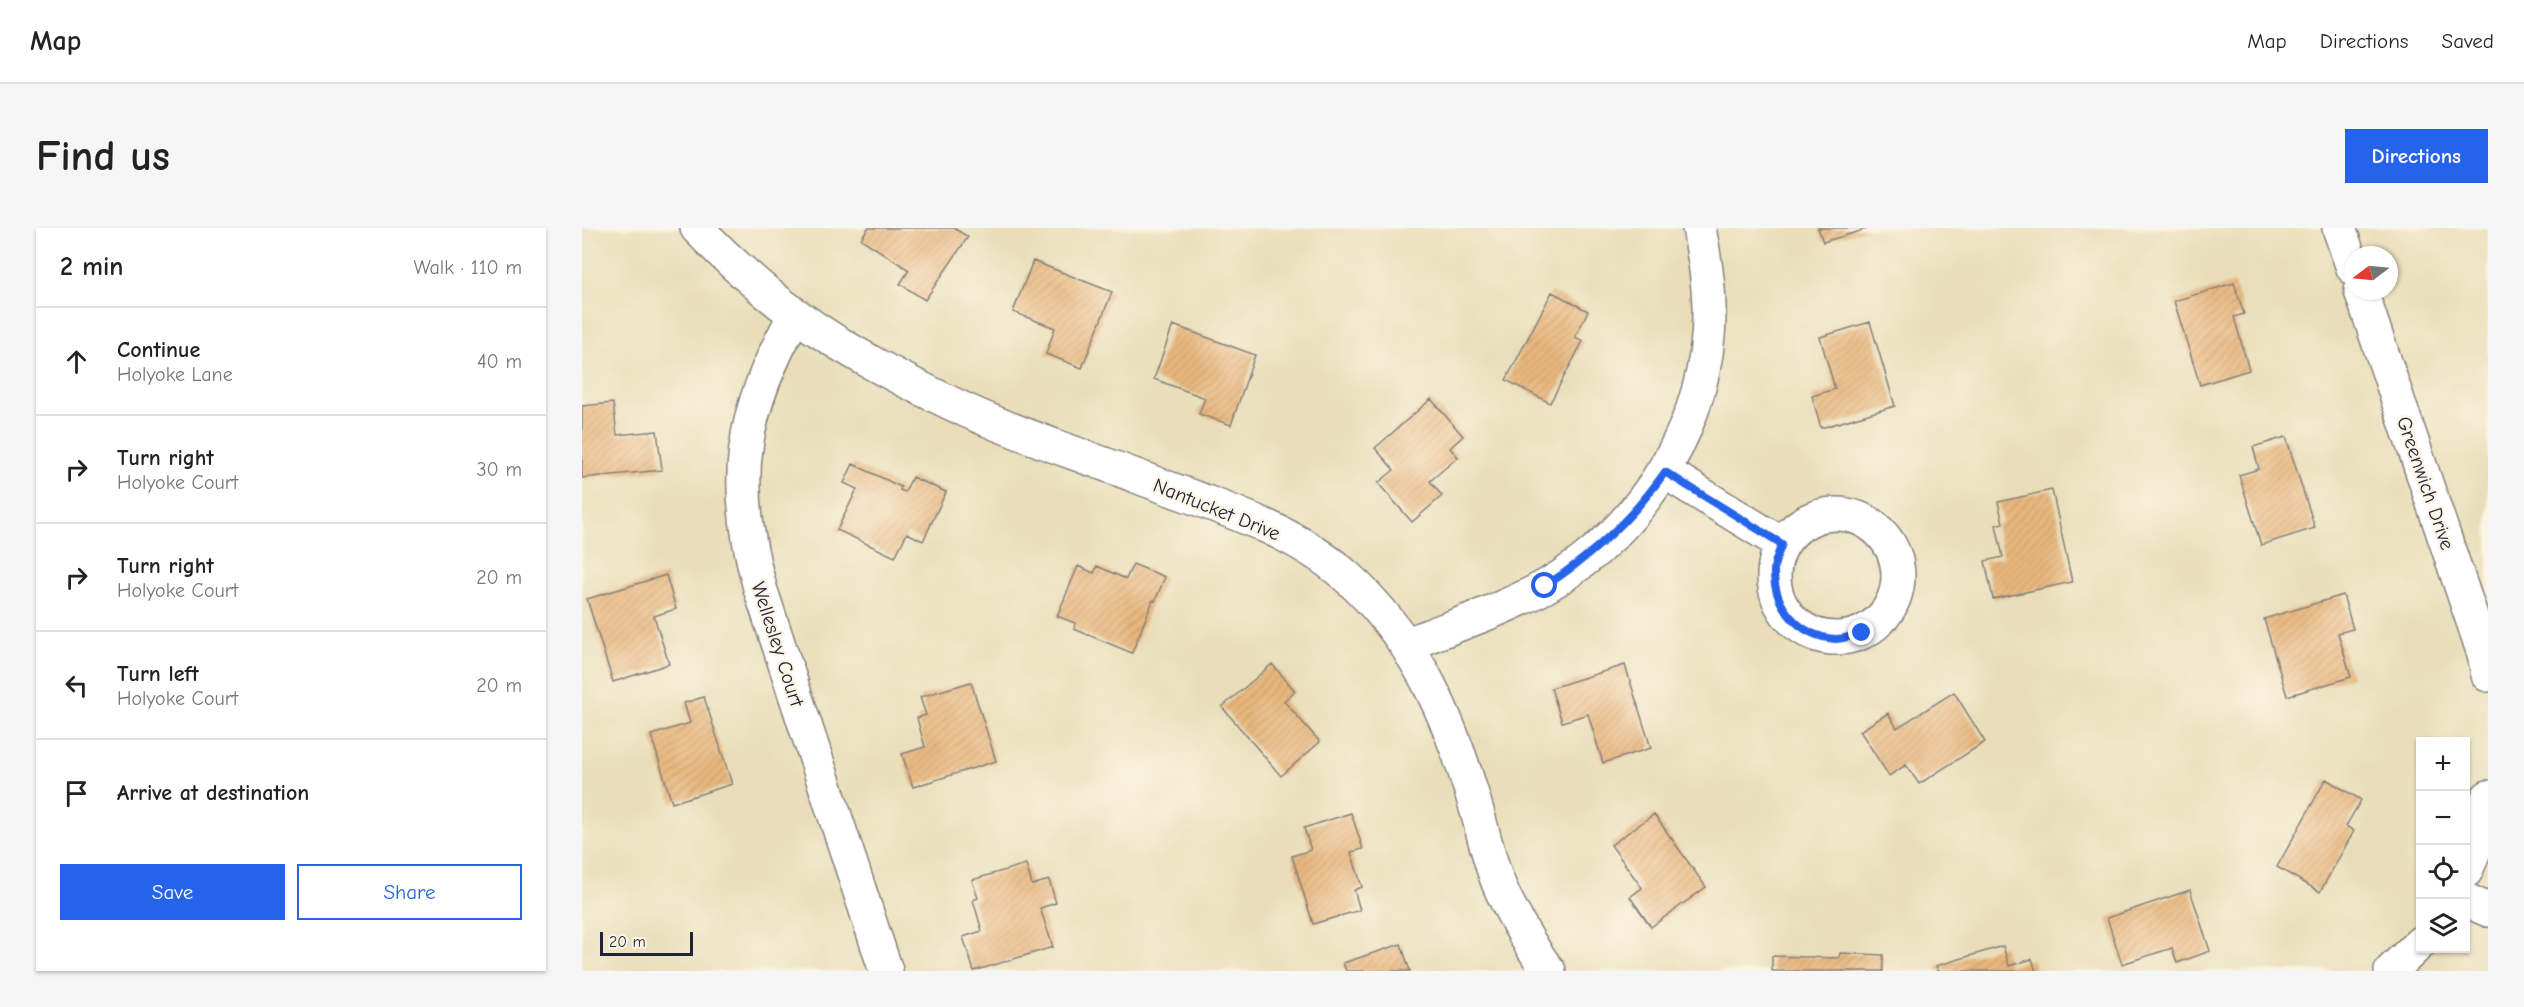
<!DOCTYPE html>
<html lang="en">
<head>
<meta charset="utf-8">
<style>
  :root { --surface:#fff; --page:#f6f6f6; --text:#222; --muted:#767676; --line:#e0e0e0; --accent:#2563eb }
  body { margin:0; font-family:"Comic Neue",sans-serif; background:var(--page); color:var(--text) }
  .controls { position:absolute; right:18px; bottom:18px; display:grid; overflow:hidden; border-radius:0px; box-shadow:0 2px 4px #0004 }
  .controls button { width:54px; height:54px; display:grid; place-items:center; padding:0; border:0; border-bottom:2px solid var(--line); background:var(--surface); color:var(--text); font:30px sans-serif }
  .compass { position:absolute; left:1762px; top:18px; width:54px; height:54px; border-radius:50%; background:var(--surface); box-shadow:0 2px 4px #0004; rotate:254deg }
  .scale { position:absolute; left:18px; bottom:15px; width:93px; box-sizing:border-box; padding-left:6px; border:3px solid #22223b; border-top:0; font-size:16px; line-height:21px; white-space:nowrap; color:#22223b; -webkit-text-stroke:4px #fcf5e5; paint-order:stroke }
  .stop { position:absolute; width:18px; height:18px; margin:-14px; border:4px solid #2563eb; border-radius:50%; background:#fff }
  .stop.end { background:#2563eb; border-color:#fff; box-shadow:0 2px 6px #0008 }
  .list { margin:0; padding:0; list-style:none }
  h2 { display:flex; justify-content:space-between; align-items:center; height:78px; margin:0; padding:0 24px; font-size:26px }
  h2 small { font-size:20px; font-weight:400; color:var(--muted) }
  .list li { display:grid; grid-template-columns:39px 1fr auto; gap:18px; align-items:center; box-sizing:border-box; height:108px; padding:0 24px; border-top:2px solid var(--line) }
  .list b { display:block; font-size:22px; white-space:nowrap }
  .list p { margin:0; font-size:20px; white-space:nowrap; color:var(--muted) }
  .list em { font-size:20px; font-style:normal; color:var(--muted) }
  .actions { display:flex; gap:12px; padding:18px 24px }
  .actions a { flex:1; padding:14px 0; border:2px solid var(--accent); border-radius:0px; text-align:center; font-size:21px; color:var(--accent) }
  .actions .main { background:var(--accent); color:#fff }
  .icon { flex:none; width:33px; height:33px; fill:none; stroke:currentColor; stroke-width:2; stroke-linecap:round; stroke-linejoin:round }
  .map { position:relative; flex:none; width:1906px; height:743px; overflow:hidden; border-radius:0px }
  header { display:flex; align-items:center; gap:36px; box-sizing:border-box; height:84px; padding:0 30px; background:var(--surface); border-bottom:2px solid var(--line) }
  header strong { font-size:28px }
  nav { display:flex; gap:33px; margin-inline-start:auto; font-size:21px }
  .intro { display:flex; align-items:center; justify-content:space-between; box-sizing:border-box; height:144px; padding:0 36px }
  h1 { margin:0; font-size:42px }
  .button { padding:15px 27px; border-radius:0px; background:var(--accent); color:#fff; font-size:21px; font-weight:700 }
  main { display:flex; gap:36px; padding:0 36px }
  aside { flex:1; background:var(--surface); border-radius:0px; box-shadow:0 2px 4px #0004 }
  .map>svg:first-child { display:block }
  .building { fill:url(#building-hatch) }
  .lines { fill:none; stroke-linecap:round; stroke-linejoin:round }
  .minor-casing { stroke:#86807a; stroke-width:36 }
  .minor { stroke:#fff; stroke-width:33 }
  .route { stroke:#2563eb; stroke-width:8 }
  .labels { text-anchor:middle; stroke-width:5; stroke-linejoin:round; paint-order:stroke }
  .street-label { font-size:20px; fill:#22223b; stroke:#fcf5e5 }
</style>
</head>
<body>
<header>
<strong>Map</strong>
<nav><a>Map</a><a>Directions</a><a>Saved</a></nav>
</header>
<div class="intro"><h1>Find us</h1><a class="button">Directions</a></div>
<main>
<aside>
<h2>2 min<small>Walk · 110 m</small></h2>
<ul class="list">
<li><svg class="icon" aria-label="ahead" viewBox="0 0 24 24"><path d="M12 20V5M6 11l6-6 6 6"/></svg><div><b>Continue</b><p>Holyoke Lane</p></div><em>40 m</em></li>
<li><svg class="icon" aria-label="right" viewBox="0 0 24 24"><path d="M7 20v-9h11M14 6l5 5-5 5"/></svg><div><b>Turn right</b><p>Holyoke Court</p></div><em>30 m</em></li>
<li><svg class="icon" aria-label="right" viewBox="0 0 24 24"><path d="M7 20v-9h11M14 6l5 5-5 5"/></svg><div><b>Turn right</b><p>Holyoke Court</p></div><em>20 m</em></li>
<li><svg class="icon" aria-label="left" viewBox="0 0 24 24"><path d="M17 20v-9H6M10 6l-5 5 5 5"/></svg><div><b>Turn left</b><p>Holyoke Court</p></div><em>20 m</em></li>
<li><svg class="icon" aria-label="arrive" viewBox="0 0 24 24"><path d="M6 21V4h12l-3 4 3 4H6"/></svg><div><b>Arrive at destination</b></div></li>
</ul>
<div class="actions"><a class="main">Save</a><a>Share</a></div>
</aside>
<div class="map">
<svg width="1906" height="743" viewBox="0 0 1906 743">
  <defs>
    <pattern id="building-hatch" width="6" height="6" patternUnits="userSpaceOnUse" patternTransform="scale(1.5)"><rect width="6" height="6" fill="#e9b77e"/><path d="M-1 1l2-2M0 6l6-6M5 7l2-2" fill="none" stroke="#c89d6e"/></pattern>
  </defs>
  <rect width="100%" height="100%" fill="#fcf5e5"/>
  <filter id="ink" filterUnits="userSpaceOnUse"><feTurbulence type="fractalNoise" baseFrequency=".0167" numOctaves="2"/><feDisplacementMap in="SourceGraphic" scale="12" xChannelSelector="R" yChannelSelector="G"/><feConvolveMatrix kernelMatrix="1 2 1 2 8 2 1 2 1" color-interpolation-filters="sRGB"/></filter>
  <filter id="wash" filterUnits="userSpaceOnUse"><feTurbulence type="fractalNoise" baseFrequency=".008" numOctaves="4" result="noise"/><feDisplacementMap in="SourceGraphic" scale="24" xChannelSelector="R" yChannelSelector="G"/><feGaussianBlur stdDeviation="1.35" result="paint"/><feColorMatrix in="noise" values="0 0 0 0 0 0 0 0 0 0 0 0 0 0 0 0 0 1.4 0 .05"/><feComposite in="paint" operator="in"/></filter>
  <g filter="url(#wash)">
    <rect width="100%" height="100%" fill="#e9deb9"/>
    <g id="blocks">
      <path class="building" d="M286,0H372L386,9L343,72L318,56L327,42L279,11Z
        M1236,0H1285V1L1241,14Z
        M451,33L530,64L500,140L464,126L473,100L431,84Z
        M1652,55L1662,86L1652,89L1667,142L1618,157L1592,73Z
        M970,64L1006,83L993,109L1001,113L968,175L924,152Z
        M1288,94L1313,178L1239,200L1230,168L1253,161L1238,109Z
        M591,97L673,127L649,197L617,186L623,170L572,151Z
        M849,171L881,208L868,220L876,229L848,253L860,268L830,294L796,255L812,242L793,220Z
        M31,175L35,207L75,203L80,242L0,250V178Z
        M1704,209L1733,300L1679,317L1657,247L1677,241L1671,219Z
        M271,236L319,259L318,262L323,264L330,249L364,264L341,313L325,305L313,329L255,302L275,261L262,255Z
        M1470,262L1490,354L1411,371L1403,333L1421,329L1414,297L1421,295L1416,274Z
        M551,336L583,349L573,373L571,372L550,425L492,401L493,395L475,388L496,338L512,345L515,338L544,351Z
        M84,347L94,381L72,388L87,436L31,454L5,371Z
        M1761,367L1771,401L1756,405L1769,449L1705,468L1682,391Z
        M690,436L713,463L702,473L738,514L699,548L640,479Z
        M1043,437L1069,520L1021,535L1006,486L980,494L969,460Z
        M389,454L414,533L331,559L320,526L343,519L335,490L344,487L338,469Z
        M1372,464L1403,514L1337,556L1324,537L1307,548L1278,503L1306,485L1315,500Z
        M122,469L150,556L90,575L69,507L108,495L102,475Z
        M1744,551L1779,572L1764,598L1772,603L1738,664L1695,639Z
        M769,585L781,621L769,624L780,659L772,662L778,682L731,696L710,628L729,622L722,600Z
        M1072,586L1124,659L1069,699L1048,669L1060,660L1029,617Z
        M444,636L450,657L467,652L474,675L458,680L471,719L392,743L381,709L400,703L391,672L396,670L390,652Z
        M1608,662L1628,723L1595,735L1590,720L1540,736L1525,690Z
        M819,716L828,743H764L761,735Z
        M1421,718L1427,738L1450,731L1454,743H1356L1354,738Z
        M1258,725L1301,727V743H1190V728L1257,730Z"/>
    </g>
  </g>
  <g filter="url(#ink)">
    <use href="#blocks" fill-opacity="0" stroke="#86807a" stroke-width="1.5"/>
    <g class="lines">
      <g class="minor-casing">
        <path id="minor" d="M115,0C145,31 179,62 214,87C265,124 324,154 381,181C437,207 497,226 554,248C625,276 706,297 764,348C830,407 863,479 889,563C898,591 904,621 914,649C923,674 950,722 967,743
          M1757,0L1771,40
          M1779,63L1902,426L1906,447
          M213,87C159,184 148,252 178,360L304,743
          M1083,244L1200,316
          M1192 348a62 62 0 1 1 124 0a62 62 0 1 1-124 0Z
          M826,416C871,398 921,382 964,358C1062,302 1130,191 1127,77C1126,51 1122,25 1117,0
          M1884,643L1897,611L1906,569
          M1884,672L1906,682
          M1809,743L1838,715"/>
      </g>
      <use href="#minor" class="minor"/>
    </g>
  </g>
  <g class="lines" filter="url(#ink)">
    <path class="route" d="M963,358C1011,327 1050,291 1083,244L1200,316C1197,324 1192,334 1192,342C1191,378 1217,408 1253,411C1262,411 1272,407 1280,405"/>
  </g>
  <g class="labels">
    <g class="street-label">
      <text transform="translate(1844 255) rotate(71)" y="7">Greenwich Drive</text>
      <text transform="translate(635 281) rotate(22)" y="7">Nantucket Drive</text>
      <text transform="translate(196 416) rotate(72)" y="7">Wellesley Court</text>
    </g>
  </g>
</svg>
<div class="controls">
<button>+</button>
<button>−</button>
<button><svg class="icon" aria-label="locate" viewBox="0 0 24 24"><circle cx="12" cy="12" r="6"/><path d="M12 2v4M12 18v4M2 12h4M18 12h4"/></svg></button>
<button><svg class="icon" aria-label="layers" viewBox="0 0 24 24"><path d="M12 4l9 5-9 5-9-5zM3 14l9 5 9-5"/></svg></button>
</div>
<svg class="compass" viewBox="-18 -18 36 36"><path d="M0-13l5 13h-10z" fill="#e53935"/><path d="M0 13l5-13h-10z" fill="#767676"/></svg>
<div class="scale">20 m</div>
<div class="stop" style="left:963px;top:358px"></div>
<div class="stop end" style="left:1280px;top:405px"></div>
</div>
</main>
</body>
</html>
